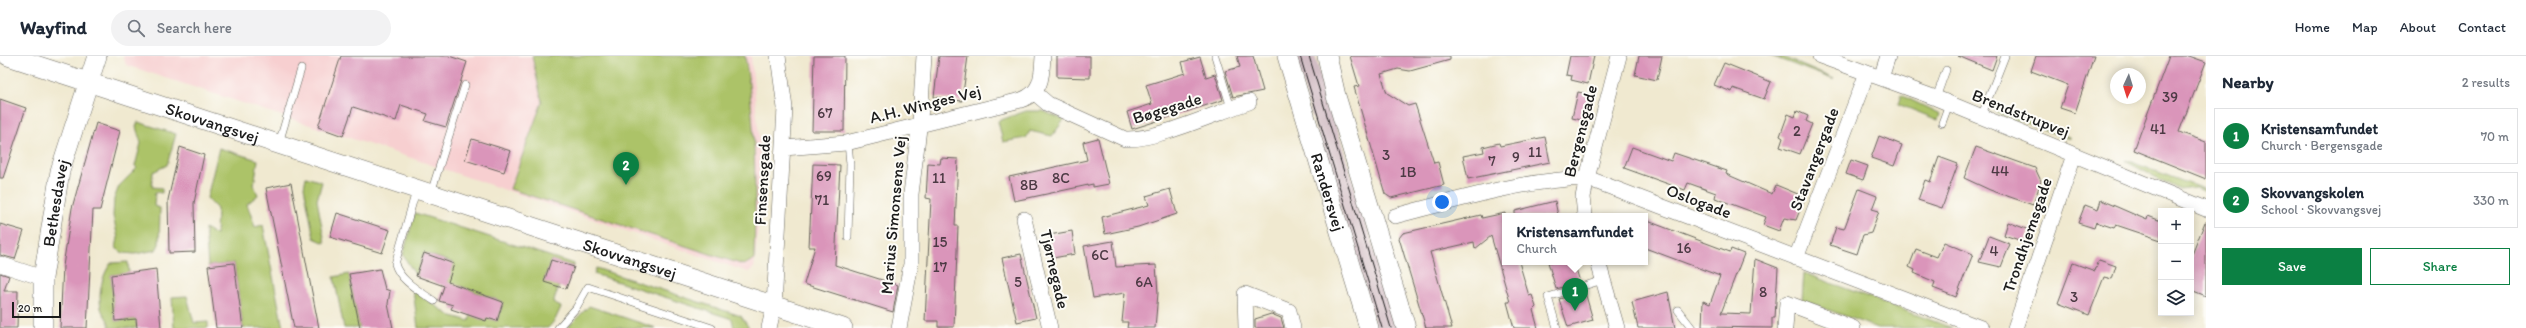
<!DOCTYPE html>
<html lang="en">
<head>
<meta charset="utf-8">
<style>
  :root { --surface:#fff; --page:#f2f2f3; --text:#1f2937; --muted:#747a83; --line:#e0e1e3; --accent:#0b8043 }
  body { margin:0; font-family:Itim,sans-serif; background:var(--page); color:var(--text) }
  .controls { position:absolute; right:12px; bottom:12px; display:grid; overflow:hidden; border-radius:0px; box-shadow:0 2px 10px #0003 }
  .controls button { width:36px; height:36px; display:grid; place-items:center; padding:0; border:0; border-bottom:1px solid var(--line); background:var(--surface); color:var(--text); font:20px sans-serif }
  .compass { position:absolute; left:2110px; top:12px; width:36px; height:36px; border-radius:50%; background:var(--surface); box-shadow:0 2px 10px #0003; rotate:184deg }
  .scale { position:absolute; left:12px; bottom:10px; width:49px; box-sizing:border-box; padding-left:4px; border:2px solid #1c1c1c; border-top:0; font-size:11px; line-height:14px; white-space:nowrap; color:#1c1c1c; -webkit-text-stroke:3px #fdfcf7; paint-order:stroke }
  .you { position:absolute; left:1442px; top:146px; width:14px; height:14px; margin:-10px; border:3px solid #fff; border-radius:50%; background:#1a73e8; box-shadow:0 0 0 6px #1a73e833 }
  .badge { display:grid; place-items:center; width:26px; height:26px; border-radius:50%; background:var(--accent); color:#fff; font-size:13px; font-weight:700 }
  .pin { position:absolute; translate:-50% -33px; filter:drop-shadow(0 1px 2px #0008) }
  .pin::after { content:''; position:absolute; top:21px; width:14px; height:12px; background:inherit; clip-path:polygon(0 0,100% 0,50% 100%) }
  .popup { position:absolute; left:1502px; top:157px; width:146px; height:52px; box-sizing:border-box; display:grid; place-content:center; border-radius:0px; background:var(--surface); filter:drop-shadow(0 1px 3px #0005); font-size:13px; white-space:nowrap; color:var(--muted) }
  .popup b { font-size:15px; color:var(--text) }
  .popup::after { content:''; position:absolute; left:50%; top:100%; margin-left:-8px; border:8px solid transparent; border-top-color:var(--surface) }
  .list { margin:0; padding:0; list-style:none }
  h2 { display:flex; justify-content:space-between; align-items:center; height:52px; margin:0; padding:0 16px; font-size:17px }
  h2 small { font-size:13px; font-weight:400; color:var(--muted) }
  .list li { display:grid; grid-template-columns:26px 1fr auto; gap:12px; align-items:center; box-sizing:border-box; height:56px; margin:0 8px 8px; padding:0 8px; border:1px solid var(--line); border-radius:0px }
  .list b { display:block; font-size:15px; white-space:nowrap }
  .list p { margin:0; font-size:13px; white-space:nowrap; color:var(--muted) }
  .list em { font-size:13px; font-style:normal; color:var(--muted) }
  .actions { display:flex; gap:8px; padding:12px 16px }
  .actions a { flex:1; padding:9px 0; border:1px solid var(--accent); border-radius:0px; text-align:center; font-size:14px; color:var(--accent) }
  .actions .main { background:var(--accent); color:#fff }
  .icon { flex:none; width:22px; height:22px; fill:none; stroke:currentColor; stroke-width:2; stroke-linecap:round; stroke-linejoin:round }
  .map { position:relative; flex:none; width:2206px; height:272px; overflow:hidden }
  header { display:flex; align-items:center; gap:24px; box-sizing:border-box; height:56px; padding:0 20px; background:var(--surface); border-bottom:1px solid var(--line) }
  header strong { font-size:19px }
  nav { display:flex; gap:22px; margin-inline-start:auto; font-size:14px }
  .search { width:280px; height:36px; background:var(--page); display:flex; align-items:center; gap:10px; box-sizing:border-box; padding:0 14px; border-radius:22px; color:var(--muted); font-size:15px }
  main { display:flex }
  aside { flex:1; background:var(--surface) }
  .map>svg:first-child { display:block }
  .built { fill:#f7cfd0 }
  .industrial { fill:#d2bdc5 }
  .green { fill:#acc368; stroke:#647042 }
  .building { fill:#da95ba }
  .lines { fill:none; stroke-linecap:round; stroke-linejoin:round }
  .service-casing { stroke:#66645b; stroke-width:8 }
  .minor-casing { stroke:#66645b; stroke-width:16 }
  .tertiary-casing { stroke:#66645b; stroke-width:20 }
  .service { stroke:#fff; stroke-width:7 }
  .minor { stroke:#fff; stroke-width:15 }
  .tertiary { stroke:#fff; stroke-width:19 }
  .tram { stroke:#1c1c1c; stroke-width:1 }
  .labels { text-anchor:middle; stroke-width:4; stroke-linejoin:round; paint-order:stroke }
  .number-label { font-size:15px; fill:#4c3a44 }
  .street-label { font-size:17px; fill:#1c1c1c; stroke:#fdfcf7 }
</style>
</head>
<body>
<header>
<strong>Wayfind</strong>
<div class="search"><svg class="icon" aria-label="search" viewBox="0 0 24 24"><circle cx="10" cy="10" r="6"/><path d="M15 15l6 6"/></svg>Search here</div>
<nav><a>Home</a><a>Map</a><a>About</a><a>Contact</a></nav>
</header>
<main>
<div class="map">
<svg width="2206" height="272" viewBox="0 0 2206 272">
  <rect width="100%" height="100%" fill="#fdfcf7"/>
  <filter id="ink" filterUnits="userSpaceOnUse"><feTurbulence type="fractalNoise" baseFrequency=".025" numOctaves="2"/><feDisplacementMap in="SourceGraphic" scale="8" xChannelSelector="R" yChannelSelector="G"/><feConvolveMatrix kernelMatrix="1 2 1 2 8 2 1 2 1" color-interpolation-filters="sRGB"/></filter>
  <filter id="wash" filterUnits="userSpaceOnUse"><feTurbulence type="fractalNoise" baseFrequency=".012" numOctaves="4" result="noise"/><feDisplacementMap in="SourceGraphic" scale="16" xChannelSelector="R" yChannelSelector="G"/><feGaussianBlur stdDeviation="0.9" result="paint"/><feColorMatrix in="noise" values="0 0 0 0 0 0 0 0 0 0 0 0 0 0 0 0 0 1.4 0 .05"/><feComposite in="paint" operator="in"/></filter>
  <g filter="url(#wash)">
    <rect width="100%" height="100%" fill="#f0e9d0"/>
    <path class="built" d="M123,0H751L760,91L759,159L754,212L748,216L405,100L126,9Z"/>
    <path class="industrial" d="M1294,0H1315L1398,272H1376Z"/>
    <path class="green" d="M532,0H745C756,68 756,133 754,203L744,209L510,133L542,46Z
      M1771,0H1780L1834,23H1832Z
      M1901,39L1940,58L1938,64L1898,48Z
      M1991,51L2069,81L2070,83L1998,57Z
      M1026,55H1043L1064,64L1052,80L1030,75L1026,82L1003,86L998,65Z
      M138,66L176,78L167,109L153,116L152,131L162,132V137L155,136L154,150L160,152L159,188L156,194L135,198L123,197L116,192L118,182L113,160L114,143L119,130L137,112L135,110L141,87L136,71Z
      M219,92L258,104L254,129L258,139L247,148L255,171L263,169L283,272H243L234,207L208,210L205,172L216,179L217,153L207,142Z
      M2126,104L2206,134V136L2195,132L2180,134L2125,105Z
      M306,121L322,126L317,144L325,187L314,182L304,131Z
      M415,157L574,208V211L551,204L544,225L559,230L553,247L561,251L555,264L548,272H418L413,234L449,259L469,265L471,259L486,265L487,262L497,265L503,246L460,230L459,232L447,228L454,207L424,197L416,220L403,199Z
      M128,206L129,217L111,219L115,265L136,263L137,272H109C110,263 103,260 101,252C98,237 102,219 111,207Z
      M596,212L741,260L749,272H734L732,263L594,218Z
      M1804,217L1952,272H1877L1802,244Z
      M349,218L360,272H344L334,221Z
      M187,240L194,267L208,266V272H174L172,241Z
      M589,250L656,272H567Z"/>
    <g id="blocks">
      <path class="building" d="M341,0H449L467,6L446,71L425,65L428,58L401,49L396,65L353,51L343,80L318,71Z
        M814,0H845L844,75H812Z
        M939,0H968L962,45L934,41Z
        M1057,0H1090V22L1057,21Z
        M1237,0H1253L1263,35L1233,41L1225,15L1240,11Z
        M1350,0H1450V4L1410,15L1398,13L1381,18L1387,37L1408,50L1415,48L1434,107L1438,106L1444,129L1391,142L1385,138L1354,31L1359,30Z
        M1570,0H1594L1588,28L1571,24L1572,20L1566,19Z
        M1639,0H1662L1657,24L1635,19Z
        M1958,0H1997L1992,14Z
        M2036,0H2094L2075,57L2060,52L2068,29L2031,15Z
        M2169,0H2189L2206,6L2179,76L2206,86V123L2134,94Z
        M1200,1L1206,21L1215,18L1223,44L1132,73L1127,56L1152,48L1146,29L1185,17L1182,6Z
        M1724,7L1771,26L1764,43L1733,32L1732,36L1714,29Z
        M1578,36L1592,39L1586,65L1572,62Z
        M0,43L26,52L3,122H0Z
        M1797,55L1808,60L1806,65L1812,68L1800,98L1780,91L1783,82L1780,80L1788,58L1795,61Z
        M96,67L120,75L100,154H93L87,272H60L63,210L72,152Z
        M1879,80L1902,89L1894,110L1871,102Z
        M1545,81L1550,106L1468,123L1463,100L1484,96L1483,91L1499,87L1500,90Z
        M1098,82L1109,128L1093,131V128L1014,145L1009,121L1087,104L1083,86Z
        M472,83L511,95L504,116L465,104Z
        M180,91L204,99L194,147L195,196L169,197L168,144Z
        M1632,91L1671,105L1674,97L1727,115L1726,118L1772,138L1776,129L1805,141L1804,144L1796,164L1784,162L1779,175L1763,169L1766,161L1715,142L1716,137L1688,127L1685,134L1624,112Z
        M1976,91L2035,112L2041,125L2033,149L1990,134L1964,122Z
        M1939,101L1958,108L1942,152L1918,144L1925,124L1930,126Z
        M941,102L958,103L955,170H958L954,271H938V265H925L931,143L926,142L928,107L940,108Z
        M1851,104L1868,110L1863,124L1846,118Z
        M813,108L840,109L835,209L898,229L893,256L804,228L815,191H809Z
        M291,127L308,216L319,272H294L266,132Z
        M1170,133L1177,158L1138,171L1105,178L1102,161L1149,149L1146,140Z
        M1859,133L1877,140L1872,153L1879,155L1871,177L1863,179L1857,198L1830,189L1836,171L1844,173Z
        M2101,144L2147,164L2148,160L2161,165V184L2116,169L2114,172L2096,166L2094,172L2078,167L2085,149L2098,154Z
        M1555,145L1558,160H1515V155Z
        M337,157L390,174L382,197L330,181Z
        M1505,157V206H1519L1529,240L1532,239L1536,251L1533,254L1538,272H1514L1507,246H1510L1491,180L1475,193L1474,186L1430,196L1452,272H1426L1399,182L1403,177L1481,159L1482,162Z
        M1645,164L1730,196L1731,193L1744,198L1721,257L1751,258L1755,203L1778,212L1775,262H1772V272L1702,271L1703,245L1710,248L1720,220L1645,192Z
        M2008,166L2029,174L2025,186L2004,179Z
        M2205,166H2206V240L2191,234V201Z
        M0,168L24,175L15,203L0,199Z
        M1072,175L1075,198L1053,202L1049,179Z
        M1989,180L2010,188L2001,211L1979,206Z
        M1113,185L1116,211L1156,209L1158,237L1155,272H1127L1128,266H1122L1125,237L1093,242L1084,190Z
        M1944,186L1973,198L1956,241L1933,232L1935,226L1914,217L1915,214L1909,211L1916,193L1937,201Z
        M424,197L454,208L448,226L503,246L497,265L487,262L486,265L451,253L453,249L439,245L444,230L416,220Z
        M1021,198L1036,262L1017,266L1002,202Z
        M551,204L574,211L566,233L544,226Z
        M2099,204L2116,210L2112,223L2104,221L2089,259L2058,247L2073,207L2095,215Z
        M1548,206H1574L1580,226L1556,233Z
        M234,207L243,272H216L208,210Z
        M156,213L161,272H137L136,263L115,265L111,219Z
        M380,213L385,233L390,235L388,248L393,272H360L349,218Z
        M0,217L9,220L4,235H18L17,272H0Z
        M1585,236L1593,264L1568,271L1559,243Z
        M1668,236L1675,272H1638L1632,246Z
        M1271,258L1281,262L1284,272H1255V263Z"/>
    </g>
  </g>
  <g filter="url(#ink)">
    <use href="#blocks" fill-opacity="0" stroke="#66645b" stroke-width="1"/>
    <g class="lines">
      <g class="service-casing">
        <path id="service" d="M1215,0L1231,52
          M1936,42L1946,14
          M1981,61L2005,0
          M1942,67L1949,48
          M279,87L301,13
          M416,135L395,208C400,225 420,235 434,245
          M431,137L465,29
          M848,181L850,108L848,87
          M1678,254L1692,272
          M558,272L576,252L588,231L712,272
          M1557,272L1548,241L1603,224"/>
      </g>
      <g class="minor-casing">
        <path id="minor" d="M1820,0L1936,42L2206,153
          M1881,22L1888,0
          M1035,37L1048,48L1125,83C1155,85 1218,56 1249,46
          M784,92L846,87L1021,44C1042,37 1042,20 1043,0
          M1395,160C1457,144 1522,124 1587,122L1981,272
          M1585,160L1583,141L1587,122L1619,0
          M1024,163L1050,272
          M1796,202L1867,17
          M1598,206L1617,272
          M0,208L43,222
          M769,272L774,250L785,52L778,0
          M899,272L911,208V138L920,64L924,0
          M1246,272L1245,238L1289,255L1293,272
          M1785,272L1787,247L1853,272
          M2015,272L2074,99"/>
      </g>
      <g class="tertiary-casing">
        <g id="tertiary">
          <path id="s1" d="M8,0L843,272"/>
          <path id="s2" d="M1287,0L1369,272"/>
          <path d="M1327,0L1336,40L1406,272"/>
          <path id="s3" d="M43,272V222L60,115L97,0"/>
        </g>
      </g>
      <use href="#service" class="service"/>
      <use href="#minor" class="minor"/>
      <use href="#tertiary" class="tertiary"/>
      <path class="tram" d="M1300,0L1382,272
        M1309,0L1391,272"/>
    </g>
  </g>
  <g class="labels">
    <g class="number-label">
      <text x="2170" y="46">39</text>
      <text x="825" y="62">67</text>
      <text x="2158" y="78">41</text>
      <text x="1797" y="80">2</text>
      <text x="1535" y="101">11</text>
      <text x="1386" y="104">3</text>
      <text x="1516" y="106">9</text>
      <text x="1492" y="110">7</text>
      <text x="2000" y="120">44</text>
      <text x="1408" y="121">1B</text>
      <text x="824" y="125">69</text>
      <text x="939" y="127">11</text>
      <text x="1061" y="127">8C</text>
      <text x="1029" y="134">8B</text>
      <text x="822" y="149">71</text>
      <text x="940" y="191">15</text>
      <text x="1684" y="197">16</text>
      <text x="1994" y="200">4</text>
      <text x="1100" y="204">6C</text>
      <text x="940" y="216">17</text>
      <text x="1018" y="231">5</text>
      <text x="1144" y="231">6A</text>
      <text x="1763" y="241">8</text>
      <text x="2074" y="246">3</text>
    </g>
    <g class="street-label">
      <text transform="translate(925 48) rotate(-14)" y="6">A.H. Winges Vej</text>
      <text transform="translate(1167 52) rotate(-17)" y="6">Bøgegade</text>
      <text transform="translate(2021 57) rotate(22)" y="6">Brendstrupvej</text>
      <text dy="6" stroke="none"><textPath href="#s1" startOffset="215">Skovvangsvej</textPath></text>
      <text transform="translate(1580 75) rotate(-76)" y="6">Bergensgade</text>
      <text transform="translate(1814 103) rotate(-69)" y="6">Stavangergade</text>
      <text transform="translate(762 124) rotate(-87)" y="6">Finsensgade</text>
      <text dy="6" stroke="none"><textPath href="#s2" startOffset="142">Randersvej</textPath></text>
      <text transform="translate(1699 145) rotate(21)" y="6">Oslogade</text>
      <text dy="6" stroke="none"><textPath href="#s3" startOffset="126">Bethesdavej</textPath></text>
      <text transform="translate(893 159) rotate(-85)" y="6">Marius Simonsens Vej</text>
      <text transform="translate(2027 179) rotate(-71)" y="6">Trondhjemsgade</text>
      <text dy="6" stroke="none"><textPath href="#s1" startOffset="654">Skovvangsvej</textPath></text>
      <text transform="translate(1055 213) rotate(77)" y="6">Tjørnegade</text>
    </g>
  </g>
</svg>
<div class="controls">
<button>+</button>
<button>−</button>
<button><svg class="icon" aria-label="layers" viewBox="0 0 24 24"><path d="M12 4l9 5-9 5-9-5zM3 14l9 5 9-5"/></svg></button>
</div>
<svg class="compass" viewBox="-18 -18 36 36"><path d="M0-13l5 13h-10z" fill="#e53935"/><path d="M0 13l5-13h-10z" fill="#747a83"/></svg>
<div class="scale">20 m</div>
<div class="you"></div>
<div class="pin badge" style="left:1575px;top:255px">1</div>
<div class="popup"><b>Kristensamfundet</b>Church</div>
<div class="pin badge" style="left:626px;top:129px">2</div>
</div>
<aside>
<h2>Nearby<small>2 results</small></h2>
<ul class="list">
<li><span class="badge">1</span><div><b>Kristensamfundet</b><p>Church · Bergensgade</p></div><em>70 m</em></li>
<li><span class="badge">2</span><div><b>Skovvangskolen</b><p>School · Skovvangsvej</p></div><em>330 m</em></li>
</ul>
<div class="actions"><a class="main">Save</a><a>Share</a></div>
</aside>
</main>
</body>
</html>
